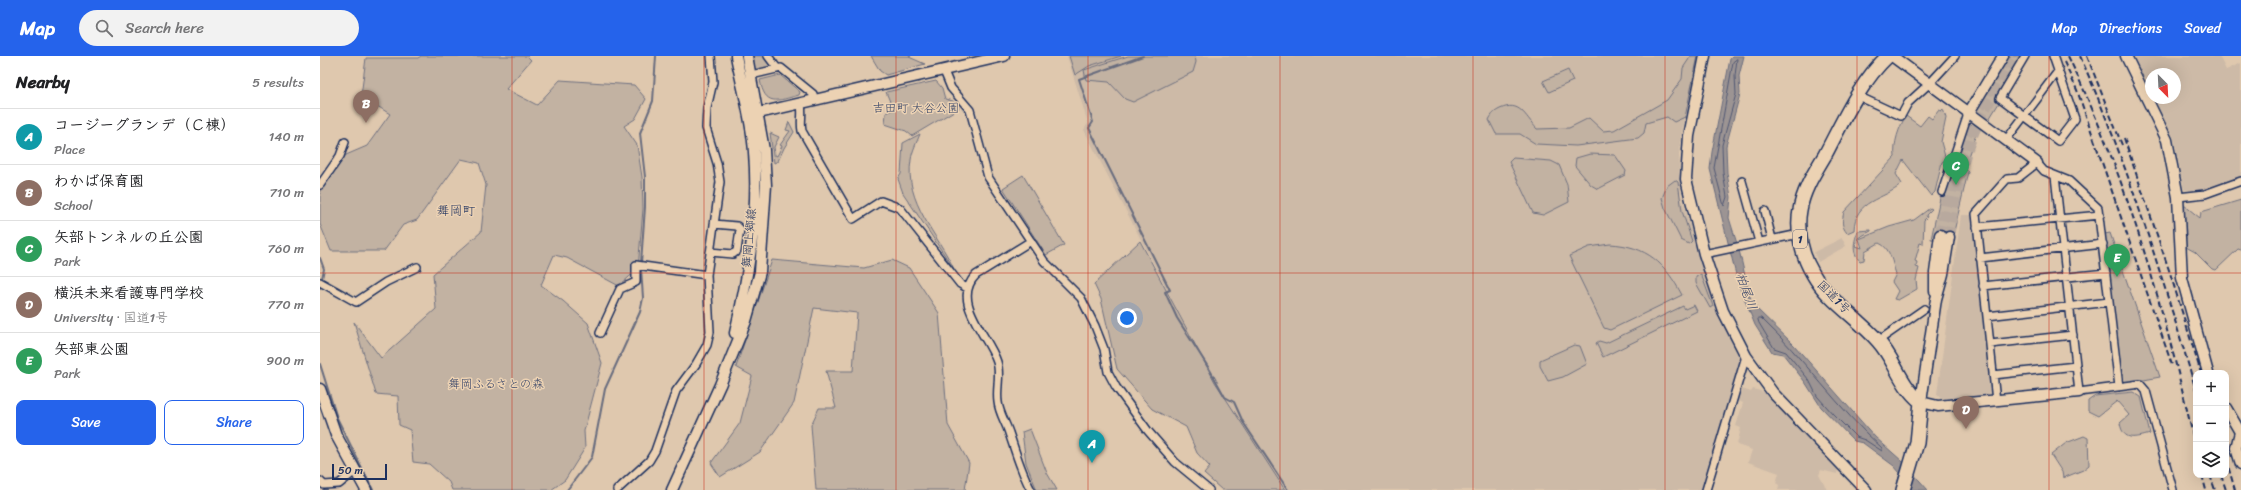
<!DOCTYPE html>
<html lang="en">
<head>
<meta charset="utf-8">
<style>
  :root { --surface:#fff; --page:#f2f2f2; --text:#202124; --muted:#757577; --line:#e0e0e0; --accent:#2563eb }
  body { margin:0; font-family:Sriracha,"Klee One",sans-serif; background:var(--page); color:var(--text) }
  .controls { position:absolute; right:12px; bottom:12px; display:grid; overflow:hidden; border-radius:8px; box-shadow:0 4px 16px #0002 }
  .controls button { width:36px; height:36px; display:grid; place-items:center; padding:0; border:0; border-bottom:1px solid var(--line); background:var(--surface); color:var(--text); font:20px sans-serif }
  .compass { position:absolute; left:1825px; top:12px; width:36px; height:36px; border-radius:50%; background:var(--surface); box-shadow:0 4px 16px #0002; rotate:156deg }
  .scale { position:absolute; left:12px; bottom:10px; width:55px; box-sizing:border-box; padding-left:4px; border:2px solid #1b2f5e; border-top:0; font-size:11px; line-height:14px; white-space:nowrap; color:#1b2f5e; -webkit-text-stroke:3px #ecd2b3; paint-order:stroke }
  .you { position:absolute; left:807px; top:262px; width:14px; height:14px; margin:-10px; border:3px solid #fff; border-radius:50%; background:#1a73e8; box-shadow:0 0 0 6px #1a73e833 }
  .badge { display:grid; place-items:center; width:26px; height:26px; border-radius:50%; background:var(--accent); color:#fff; font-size:13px; font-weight:700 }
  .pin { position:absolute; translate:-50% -33px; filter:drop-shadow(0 1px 2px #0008) }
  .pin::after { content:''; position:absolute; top:21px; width:14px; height:12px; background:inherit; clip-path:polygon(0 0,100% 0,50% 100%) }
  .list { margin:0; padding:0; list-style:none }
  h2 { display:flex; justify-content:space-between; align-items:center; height:52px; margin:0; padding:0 16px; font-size:17px }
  h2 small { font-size:13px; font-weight:400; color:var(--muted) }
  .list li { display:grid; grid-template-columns:26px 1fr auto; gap:12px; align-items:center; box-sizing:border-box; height:56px; padding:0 16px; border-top:1px solid var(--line) }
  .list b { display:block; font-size:15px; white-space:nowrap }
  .list p { margin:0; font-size:13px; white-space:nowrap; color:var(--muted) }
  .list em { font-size:13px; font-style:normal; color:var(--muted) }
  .actions { display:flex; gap:8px; padding:12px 16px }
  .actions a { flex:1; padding:9px 0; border:1px solid var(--accent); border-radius:8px; text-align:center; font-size:14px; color:var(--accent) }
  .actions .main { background:var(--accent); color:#fff }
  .icon { flex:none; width:22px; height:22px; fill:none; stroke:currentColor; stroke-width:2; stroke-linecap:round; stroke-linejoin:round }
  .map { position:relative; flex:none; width:1921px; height:434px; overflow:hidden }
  header { display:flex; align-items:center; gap:24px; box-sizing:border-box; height:56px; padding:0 20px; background:var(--accent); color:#fff }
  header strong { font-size:19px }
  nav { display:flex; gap:22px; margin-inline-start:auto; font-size:14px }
  .search { width:280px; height:36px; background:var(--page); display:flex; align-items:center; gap:10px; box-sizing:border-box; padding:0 14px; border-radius:22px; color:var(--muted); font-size:15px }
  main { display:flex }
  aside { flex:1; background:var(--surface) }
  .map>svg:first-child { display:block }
  .built { fill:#cdbaa7 }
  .green { fill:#c2b2a2; stroke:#6e7080 }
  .water { fill:#9c9493; stroke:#686c7e }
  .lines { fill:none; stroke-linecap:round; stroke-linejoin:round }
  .shore { stroke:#4f5773; stroke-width:1 }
  .stream { stroke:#686c7e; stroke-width:2 }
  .secondary-tunnel { stroke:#b8a99e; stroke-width:10; stroke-dasharray:10 5; stroke-linecap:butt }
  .street-casing { stroke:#1b2f5e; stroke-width:10 }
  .secondary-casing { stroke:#1b2f5e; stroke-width:13 }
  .highway-casing { stroke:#1b2f5e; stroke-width:16 }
  .street { stroke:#ecd2b3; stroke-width:7 }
  .secondary { stroke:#ecd2b3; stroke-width:10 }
  .highway { stroke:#ecd2b3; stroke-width:13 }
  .rail { stroke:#1b2f5e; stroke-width:2; stroke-dasharray:6 3; stroke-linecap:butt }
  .grid { fill:none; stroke:#c8321e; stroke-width:1; stroke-opacity:0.55 }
  .labels { text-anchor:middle; stroke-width:3; stroke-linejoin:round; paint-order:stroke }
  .shield { fill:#ecd2b3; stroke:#5a6078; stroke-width:1 }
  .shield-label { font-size:11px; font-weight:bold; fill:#1b2f5e }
  .park-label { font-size:12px; fill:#344368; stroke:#ecd2b3 }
  .street-label { font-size:12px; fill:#1b2f5e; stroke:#ecd2b3 }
  .neighbourhood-label { font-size:13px; fill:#1b2f5e; stroke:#ecd2b3 }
  .water-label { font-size:13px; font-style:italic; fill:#354369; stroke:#ecd2b3 }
</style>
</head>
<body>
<header>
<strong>Map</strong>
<div class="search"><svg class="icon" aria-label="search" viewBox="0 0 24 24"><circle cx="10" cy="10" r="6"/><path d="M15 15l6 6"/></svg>Search here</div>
<nav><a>Map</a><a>Directions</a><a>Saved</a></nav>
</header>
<main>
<aside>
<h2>Nearby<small>5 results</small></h2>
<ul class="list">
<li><span class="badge" style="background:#0f9aa8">A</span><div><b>コージーグランデ（Ｃ棟）</b><p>Place</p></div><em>140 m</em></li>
<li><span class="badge" style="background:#8d6e63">B</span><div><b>わかば保育園</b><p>School</p></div><em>710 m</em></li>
<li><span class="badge" style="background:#2e9e5b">C</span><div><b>矢部トンネルの丘公園</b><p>Park</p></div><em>760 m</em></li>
<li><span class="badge" style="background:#8d6e63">D</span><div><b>横浜未来看護専門学校</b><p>University · 国道1号</p></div><em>770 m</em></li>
<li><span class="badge" style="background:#2e9e5b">E</span><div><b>矢部東公園</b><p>Park</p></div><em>900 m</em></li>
</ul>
<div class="actions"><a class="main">Save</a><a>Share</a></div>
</aside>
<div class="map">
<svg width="1921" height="434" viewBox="0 0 1921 434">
  <rect width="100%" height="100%" fill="#dfc8ae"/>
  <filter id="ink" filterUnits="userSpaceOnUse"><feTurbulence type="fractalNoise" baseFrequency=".025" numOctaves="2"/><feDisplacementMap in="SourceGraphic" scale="8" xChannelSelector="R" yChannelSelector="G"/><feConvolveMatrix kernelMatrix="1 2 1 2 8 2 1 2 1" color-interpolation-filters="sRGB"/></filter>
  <g filter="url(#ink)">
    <path class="built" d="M747,0H1380L1363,71L1359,98L1361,139L1394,250L1420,304L1383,434H965L895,326L764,74L768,67Z
      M1813,0H1899L1906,14L1921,7V120L1904,129L1883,135L1864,134L1854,83L1834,42H1855V18H1831V36Z
      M1641,159H1653L1674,341L1623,346L1617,338Z
      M1522,182L1526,190L1498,206L1494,196Z
      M1419,332L1431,336L1433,333L1444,336L1518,414L1517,418L1501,414L1499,419L1507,434H1458L1459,429L1456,427L1459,417L1428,406L1432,394L1417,389L1421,372L1416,370L1423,347L1415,344Z"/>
    <path class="green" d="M101,0H207L211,4L186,33L217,49L240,24L314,29L326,43L315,63L304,70L317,89L322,121L323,153L318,213L299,230L247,202L234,199L221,229L243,245L268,267L282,307L264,375L265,392L245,424L231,434H132L129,426L109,408L93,406L90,374L79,369L78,340L56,338L34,266L61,302L116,253L113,218L161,176L166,129L159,107L141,103L97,164L83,169L64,195H11L0,168V133L26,99L47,90L70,58L41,40L46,2H98Z
      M432,0H445L451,10L437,15L434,11Z
      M551,0H591L589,1L605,8L566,19L560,15Z
      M749,0H801L769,10L755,19Z
      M808,0H875L876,6L873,16L813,46L805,43L789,26L766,24L764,14Z
      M1371,0H1378L1365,61L1354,66L1347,61L1326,67L1324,77L1318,82L1256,90L1216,88L1200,78H1176L1169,64C1172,58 1174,56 1180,53C1200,44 1204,59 1217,73L1249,72L1269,62L1283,75L1294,74L1347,44L1362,23L1363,12Z
      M1688,0H1700L1675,44L1679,47L1668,65L1657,57L1656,51Z
      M1248,14L1253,25L1229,36L1223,25Z
      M460,19L480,36L479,39C457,45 445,51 440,24Z
      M616,25L622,32L625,43L633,45L639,52L592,80L586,75L565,68L566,57L573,53L566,36Z
      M1623,53L1626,62L1621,86L1626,104L1622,106L1615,136L1611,140L1583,104L1576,118L1582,128C1562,145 1535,143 1534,174L1527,177C1521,170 1522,164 1524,156L1575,101C1573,89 1579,70 1586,60L1600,70L1608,60L1612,63L1619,54L1621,55Z
      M469,66L474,76L464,92L458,105L454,107L450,77L459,81L454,91L455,99L457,100L462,90L460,89L470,75L466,74Z
      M1650,67L1657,75L1644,112L1648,116L1632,184L1611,183L1620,142L1624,141L1647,68Z
      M600,78C597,86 592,95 591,104C584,146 618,178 634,213L583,137L578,123L581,118L583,87Z
      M1270,98L1295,99L1306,115L1305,119L1278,133L1271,129L1255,110L1256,102Z
      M1193,102L1231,105L1239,109L1247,128L1249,146L1223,159L1213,157L1189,106Z
      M703,119L744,189L726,199L683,132Z
      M1355,124L1358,126L1362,155L1372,185L1369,188L1361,184L1345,152L1342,142L1347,130Z
      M1921,144V194L1918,193L1896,214L1892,213L1875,196L1866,191L1864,149L1880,162L1881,156Z
      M1610,152L1612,153L1606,159L1607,161L1604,164L1603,188L1600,187L1595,205L1597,206L1596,211L1599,212L1596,224L1597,233L1578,244L1574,243L1578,235L1572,226L1576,218C1572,207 1571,192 1559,187L1545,195L1544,204L1540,205C1531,196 1534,185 1538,175L1551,174V175L1538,182L1536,190L1542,192L1539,183L1569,171L1594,164Z
      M1790,177L1840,321L1802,328L1785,178Z
      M820,185L895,326L965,434H902L884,418L890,411L877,397L866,371L832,353L797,313L781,243L774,228Z
      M1290,188C1327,190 1345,207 1362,239L1290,274L1284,272L1249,200L1269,191Z
      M452,204L544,212L572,204L589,212L619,257L628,369L649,407L645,434H496L491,369L499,352H516L506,315H533L537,257L494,252L474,347L440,396L400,421L391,407L420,367L432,320L416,311Z
      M1381,218L1393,250L1390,252L1376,227V221Z
      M1374,249L1377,255L1283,301L1276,287L1279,285L1286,287L1363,250L1365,253Z
      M1254,289L1260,290L1267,308L1243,321L1228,325L1220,310V304Z
      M1813,336L1821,341L1830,378C1816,382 1803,386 1800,367L1809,359L1797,345L1778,360L1768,355V345L1775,340Z
      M710,373L727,417L737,434H717L706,407L702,376Z
      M1764,380L1768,382L1769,409L1763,414L1743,422L1742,416L1731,399L1746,387Z"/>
    <path class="water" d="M1413,0H1424L1419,20L1420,38L1406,90L1407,117L1411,141L1409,162L1419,194L1430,241L1437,253L1474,289L1555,381L1582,405L1608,434H1581L1577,428L1580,417L1574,410L1543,387L1534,385L1501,351L1485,326L1463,298L1452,296L1435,269L1418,227L1390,113L1392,96L1410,3Z"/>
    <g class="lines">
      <path class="shore" d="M1417,3L1415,20L1416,38L1402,89L1403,117L1407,141L1404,150L1394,112L1413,6Z
        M1438,262H1441C1484,302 1518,353 1562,392V395L1545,384L1536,381L1513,358L1497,340L1489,324L1466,296L1454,292L1439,267Z"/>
      <path class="stream" d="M823,0L759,23L773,66L769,72L850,234L845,236L857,262L890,314L905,341L914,346L923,366L968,434
        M0,202L4,213L0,232
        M321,207L325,151V121L320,77L333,45L336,0
        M0,308L17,362L53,434
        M247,434L272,401L285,333L320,256L323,242L321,212"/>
      <path class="secondary-tunnel" d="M1620,179L1626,142L1641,90L1683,8
        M1629,181C1634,151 1638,121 1648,93C1659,60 1679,30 1697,0"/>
      <g class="street-casing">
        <path id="street" d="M448,0L457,12
          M1705,0L1680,42L1738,85L1755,63L1733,0
          M624,15L631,32L650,54L668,121L724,205L761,242L775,270L784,293L788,316L796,331L828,375L855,406L889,434
          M431,19L461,12L493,38L495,45
          M1538,40L1581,60L1588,47L1612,25L1635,0
          M481,48C483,58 480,66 482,75L533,163L561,145L580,152L640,228L647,232
          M1686,84L1739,14
          M1735,120L1759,336L1820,328L1826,335L1853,434
          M1422,125L1439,186
          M0,129L20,100L25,86
          M1622,136L1648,58
          M1858,141L1885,138L1921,125
          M1445,155L1452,183
          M1657,171L1780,159
          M390,196L413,198L417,195L420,173L417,170L394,168
          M1384,198L1479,178
          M1660,202L1783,188
          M0,226L36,246L66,226L97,211
          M1663,230L1786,217
          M1667,260L1789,246
          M280,277L300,233L316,226V209L387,219
          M1558,285L1604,253
          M1670,288L1753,279
          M1673,319L1756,310
          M1676,345L1656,158L1687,123L1698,122L1717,107L1724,115L1749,125L1778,152L1799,331
          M0,425L4,429L19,428L35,415
          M297,434L329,405L335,395L356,335L376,308L387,289L390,276L387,219L400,126L397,107L386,72L387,52L393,26L391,0
          M711,434C701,416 696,397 689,377C686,367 679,357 678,346C676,333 681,319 677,306C669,280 630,245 656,219L711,185
          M1386,434L1426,300"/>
      </g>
      <g class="secondary-casing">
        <path id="secondary" d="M1385,0L1369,80L1366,123L1384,198L1403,255L1426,300L1453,337L1546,434
          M1572,0L1717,107
          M1806,0L1847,84L1858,141L1862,222L1888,317
          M434,58L684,0
          M1648,58L1683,0
          M1629,181L1623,218L1616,243L1601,346L1618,350L1759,336
          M1615,235V217L1620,179
          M415,277C429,217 439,157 434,96C432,64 422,31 416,0
          M0,333L16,379L46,434
          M1906,352L1920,376L1916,392L1921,408
          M352,434L400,329L426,265L440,216L446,129L444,94L427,0"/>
      </g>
      <g class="highway-casing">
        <path id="highway" d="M1568,0C1540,26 1523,65 1505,99C1495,116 1483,134 1480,154C1476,175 1482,200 1493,218C1508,245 1538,262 1558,285C1576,305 1579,328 1601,346L1597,387L1583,434"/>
      </g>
      <use href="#street" class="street"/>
      <use href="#secondary" class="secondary"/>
      <use href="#highway" class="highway"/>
      <path class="rail" d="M1748,0C1808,124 1846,259 1876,393
        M1760,0C1808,108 1842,221 1876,334
        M1767,0L1802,89
        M1744,6L1757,34L1852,309
        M1804,82L1850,217L1881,317
        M1906,403L1915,434
        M1882,419L1886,434
        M1890,419L1895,434
        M1901,419L1906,434"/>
    </g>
  </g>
  <path class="grid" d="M192,0V434M384,0V434M576,0V434M768,0V434M960,0V434M1153,0V434M1345,0V434M1537,0V434M1729,0V434M0,217H1921"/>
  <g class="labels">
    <rect class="shield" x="1473" y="174" width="14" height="18" rx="3"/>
    <g class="shield-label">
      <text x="1480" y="187">1</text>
    </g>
    <g class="park-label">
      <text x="596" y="56">吉田町 大谷公園</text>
      <text x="176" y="332">舞岡ふるさとの森</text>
    </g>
    <g class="street-label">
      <text transform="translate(429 182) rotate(-85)" y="4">舞岡上郷線</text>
      <text transform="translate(1514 241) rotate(45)" y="4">国道1号</text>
    </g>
    <g class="neighbourhood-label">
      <text x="136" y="159">舞岡町</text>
    </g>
    <g class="water-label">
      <text transform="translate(1427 235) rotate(70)" y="5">柏尾川</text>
    </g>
  </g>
</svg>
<div class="controls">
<button>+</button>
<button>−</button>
<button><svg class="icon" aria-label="layers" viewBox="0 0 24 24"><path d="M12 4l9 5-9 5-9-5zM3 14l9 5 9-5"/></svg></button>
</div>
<svg class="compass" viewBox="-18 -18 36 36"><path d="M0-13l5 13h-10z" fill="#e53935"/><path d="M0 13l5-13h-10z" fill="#757577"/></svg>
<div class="scale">50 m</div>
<div class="you"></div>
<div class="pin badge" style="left:772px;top:407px;background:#0f9aa8">A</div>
<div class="pin badge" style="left:46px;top:67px;background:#8d6e63">B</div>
<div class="pin badge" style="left:1636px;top:129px;background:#2e9e5b">C</div>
<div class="pin badge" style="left:1646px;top:373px;background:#8d6e63">D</div>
<div class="pin badge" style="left:1797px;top:221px;background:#2e9e5b">E</div>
</div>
</main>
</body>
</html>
